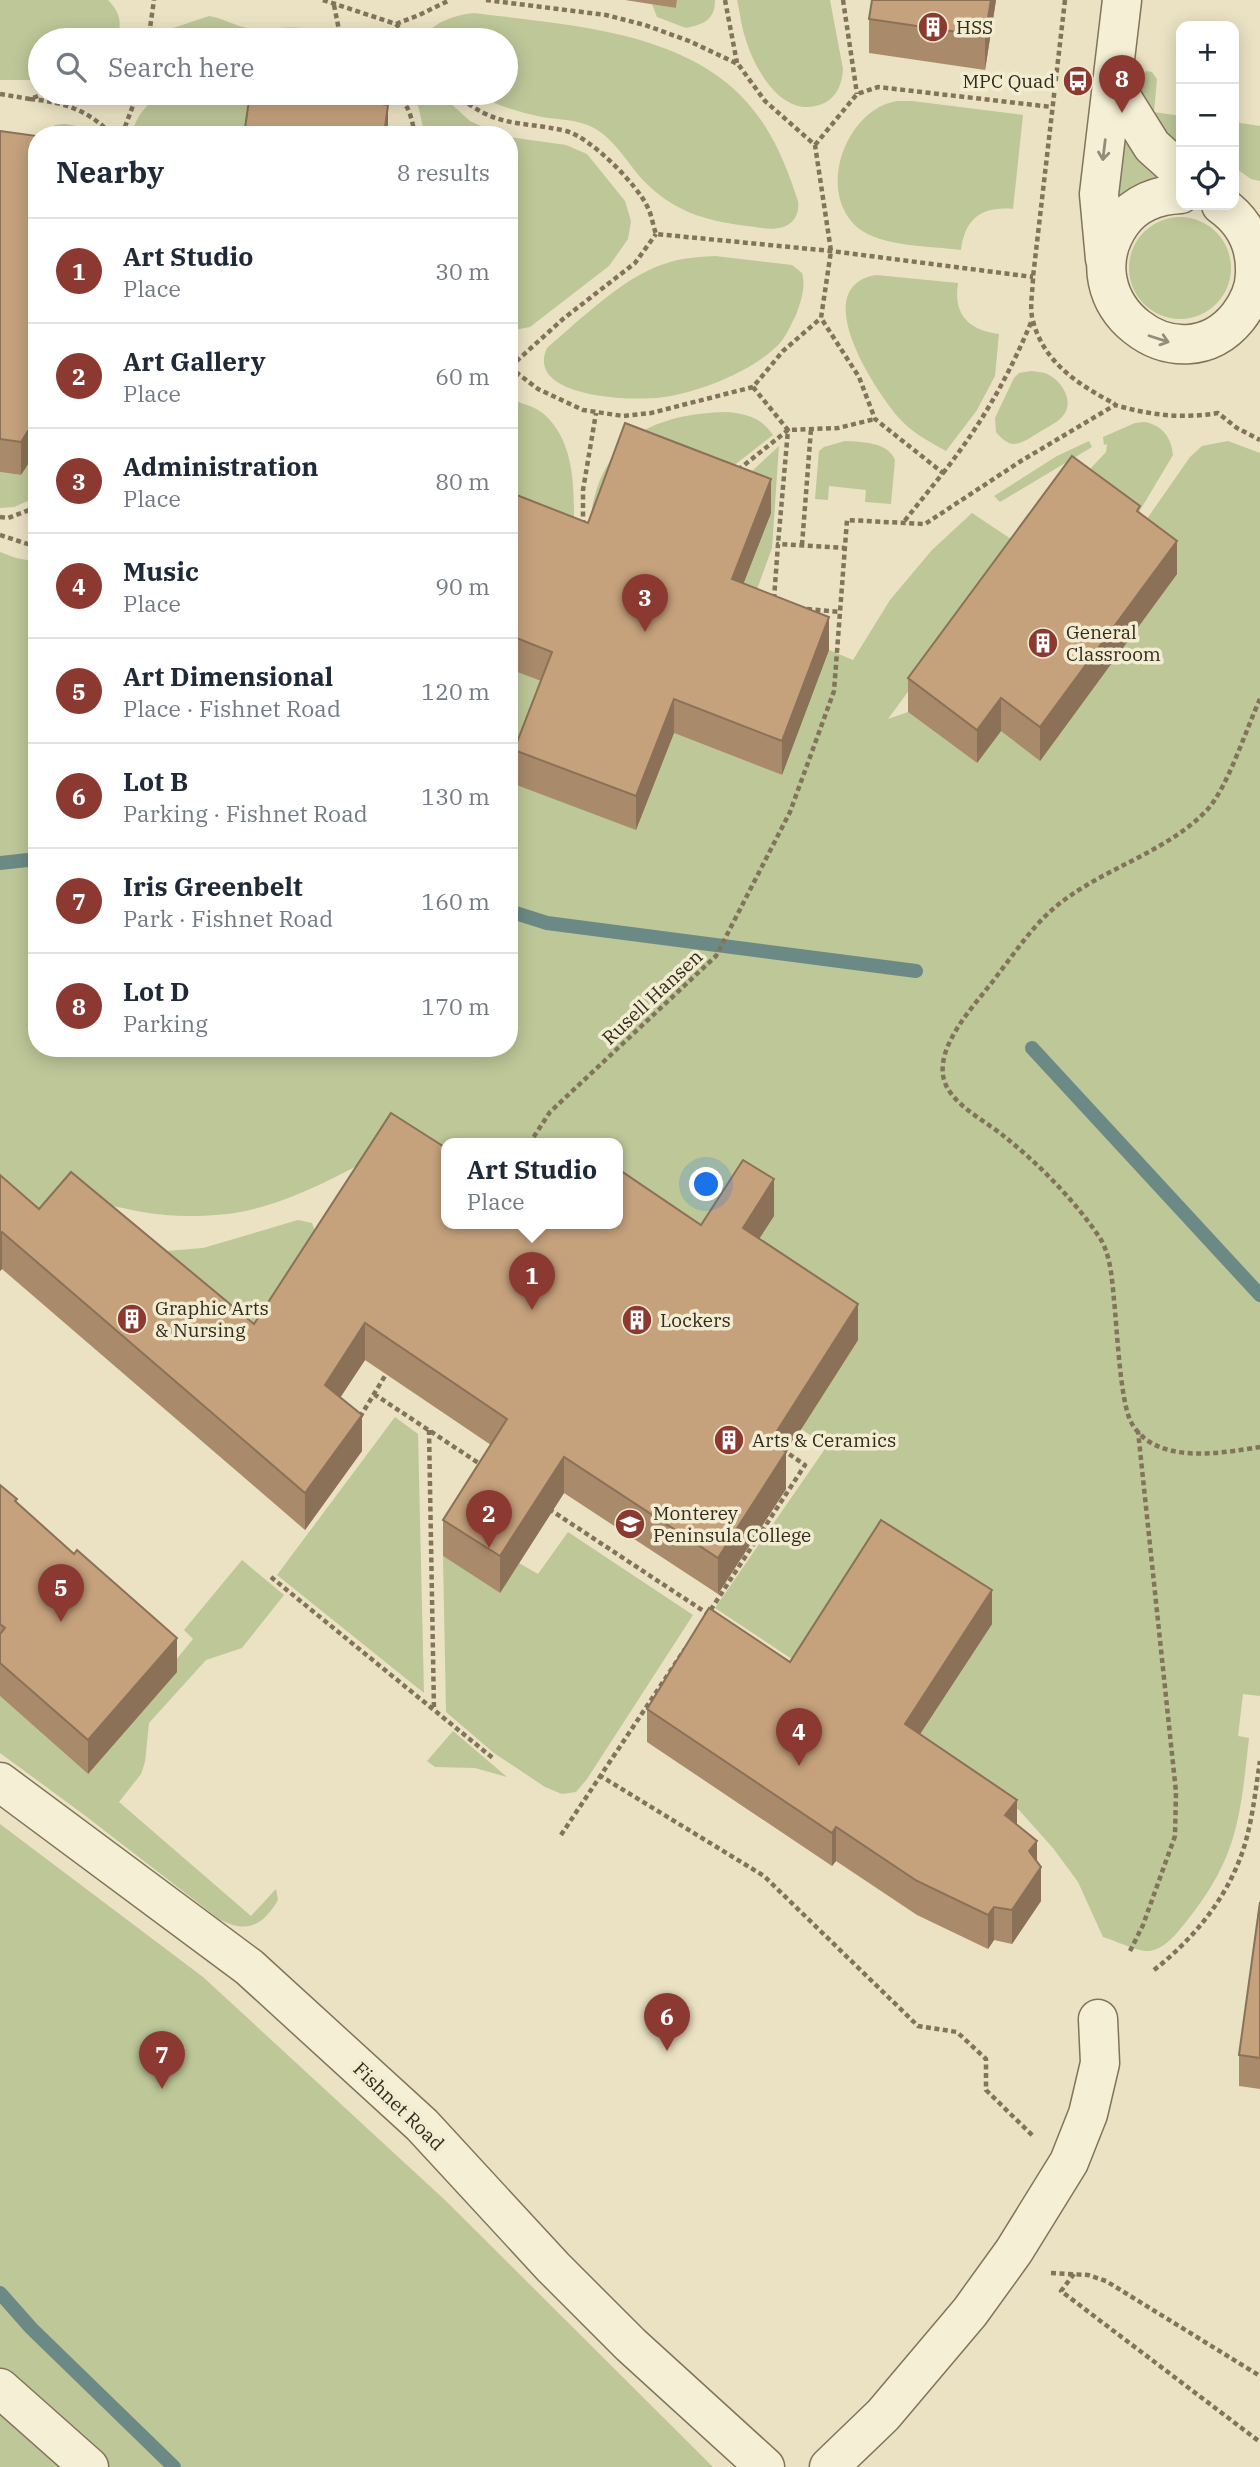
<!DOCTYPE html>
<html lang="en">
<head>
<meta charset="utf-8">
<style>
  :root { --surface:#fff; --page:#f6f6f7; --text:#1f2937; --muted:#747a83; --line:#e0e1e3; --accent:#8c3931 }
  body { margin:0; font-family:"IBM Plex Serif",serif; background:var(--page); color:var(--text) }
  .controls { position:absolute; right:21px; top:21px; display:grid; overflow:hidden; border-radius:14px; box-shadow:0 4px 18px #0003 }
  .controls button { width:63px; height:63px; display:grid; place-items:center; padding:0; border:0; border-bottom:2px solid var(--line); background:var(--surface); color:var(--text); font:35px sans-serif }
  .you { position:absolute; left:707px; top:1185px; width:24px; height:24px; margin:-18px; border:5px solid #fff; border-radius:50%; background:#1a73e8; box-shadow:0 0 0 10px #1a73e833 }
  .badge { display:grid; place-items:center; width:46px; height:46px; border-radius:50%; background:var(--accent); color:#fff; font-size:23px; font-weight:700 }
  .pin { position:absolute; translate:-50% -58px; filter:drop-shadow(0 2px 4px #0008) }
  .pin::after { content:''; position:absolute; top:37px; width:24px; height:21px; background:inherit; clip-path:polygon(0 0,100% 0,50% 100%) }
  .popup { position:absolute; left:441px; top:1138px; width:182px; height:91px; box-sizing:border-box; display:grid; place-content:center; border-radius:14px; background:var(--surface); filter:drop-shadow(0 2px 5px #0005); font-size:23px; white-space:nowrap; color:var(--muted) }
  .popup b { font-size:26px; color:var(--text) }
  .popup::after { content:''; position:absolute; left:50%; top:100%; margin-left:-14px; border:14px solid transparent; border-top-color:var(--surface) }
  .list { margin:0; padding:0; list-style:none }
  h2 { display:flex; justify-content:space-between; align-items:center; height:91px; margin:0; padding:0 28px; font-size:30px }
  h2 small { font-size:23px; font-weight:400; color:var(--muted) }
  .list li { display:grid; grid-template-columns:46px 1fr auto; gap:21px; align-items:center; box-sizing:border-box; height:105px; padding:0 28px; border-top:2px solid var(--line) }
  .list b { display:block; font-size:26px; white-space:nowrap }
  .list p { margin:0; font-size:23px; white-space:nowrap; color:var(--muted) }
  .list em { font-size:23px; font-style:normal; color:var(--muted) }
  .icon { flex:none; width:38px; height:38px; fill:none; stroke:currentColor; stroke-width:2; stroke-linecap:round; stroke-linejoin:round }
  .map { position:relative; flex:none; width:1260px; height:2467px; overflow:hidden }
  .search { position:absolute; background:var(--surface); box-shadow:0 4px 18px #0003; left:28px; top:28px; width:490px; height:77px; display:flex; align-items:center; gap:18px; box-sizing:border-box; padding:0 24px; border-radius:38px; color:var(--muted); font-size:26px }
  .panel { position:absolute; background:var(--surface); box-shadow:0 4px 18px #0003; left:28px; top:126px; width:490px; height:931px; border-radius:28px }
  .map>svg:first-child { display:block }
  .green { fill:#bdc798 }
  .lines { fill:none; stroke-linecap:round; stroke-linejoin:round }
  .stream { stroke:#6c8a85; stroke-width:14 }
  .minor-casing { stroke:#82745b; stroke-width:41 }
  .tertiary-casing { stroke:#82745b; stroke-width:41 }
  .path { stroke:#82745b; stroke-width:4.5; stroke-dasharray:5 3.5; stroke-linecap:butt }
  .minor { stroke:#f5efd5; stroke-width:38 }
  .tertiary { stroke:#f5efd5; stroke-width:38 }
  .wall { fill:#a98a6b }
  .shaded-wall { fill:#8a7157 }
  .building { fill:#c5a17c; stroke:#8a7157; stroke-width:2 }
  .oneway { stroke:#948c7a }
  .labels { text-anchor:middle; stroke-width:7; stroke-linejoin:round; paint-order:stroke }
  .poi-label { font-size:19px; fill:#332a1e; stroke:#f2ecd1; text-anchor:start }
  .street-label { font-size:19px; fill:#332a1e; stroke:#f2ecd1 }
</style>
</head>
<body>
<div class="map">
<svg width="1260" height="2467" viewBox="0 0 1260 2467">
  <rect width="100%" height="100%" fill="#eae2c3"/>
  <path class="green" d="M0,0H108C120,12 123,24 116,40H40V78L31,80H0Z
    M677,0H715C715,20 704,24 686,28L657,17L652,4L676,8Z
    M737,0H830L843,69C842,84 837,98 822,104C783,120 754,69 745,37C741,25 740,12 737,0Z
    M474,13C573,26 703,30 763,123C779,147 789,174 798,201C800,214 793,226 779,228C769,230 757,227 747,226C705,221 672,211 642,179C627,162 614,139 594,128C577,119 560,120 542,117C518,112 498,106 476,94L506,93V40H428L427,36C431,22 460,14 474,13Z
    M209,16C222,18 234,25 247,28C273,33 303,18 323,40H164L173,28Z
    M1146,71L1152,72L1157,79L1154,112L1181,116V150C1167,140 1123,83 1146,71Z
    M164,93H255L249,135H132C135,116 148,102 164,93Z
    M415,93H439L470,121L501,135H425Z
    M897,101H912L1023,115L1013,209C981,206 965,219 961,250C931,246 882,247 858,228C815,192 846,109 897,101Z
    M1234,122L1260,126V181L1251,179L1234,167Z
    M65,124L77,126L91,135H41L55,125Z
    M509,137L566,145L587,154L625,201L631,221L628,239L609,266L530,327L509,331Z
    M1129,143L1166,175L1117,211L1125,144Z
    M1129 268a51 51 0 1 1 102 0a51 51 0 1 1-102 0Z
    M715,256L792,265L802,273C806,287 801,301 796,315C791,324 787,335 780,343C755,370 700,392 664,397C635,402 524,398 547,348C580,320 620,280 661,265C679,258 697,257 715,256Z
    M876,275L958,283C953,315 969,330 999,334L995,376L977,410L946,451C928,441 911,432 898,417C874,389 807,287 876,275Z
    M1031,371C1036,372 1043,372 1047,374C1063,381 1076,404 1061,418C1055,424 1045,428 1038,433C1031,437 1022,444 1013,444C1006,443 1000,437 996,432L995,418L1014,378L1019,373Z
    M509,399C521,403 534,406 544,414C574,441 574,485 574,522L509,526Z
    M726,412C746,414 761,417 773,435L705,488L591,515C602,438 655,414 726,412Z
    M1145,422C1163,426 1171,437 1173,455L1133,522L1077,483L1106,452L1107,444L1104,445L1103,437L1135,423Z
    M845,441C862,442 888,442 895,460L891,504L865,502L866,490L829,486L828,500L815,499L819,451L824,447Z
    M1089,441L1092,447L1000,502L994,496L1057,456Z
    M1228,441L1260,453V1696L1243,1694L1238,1736L1249,1738C1240,1818 1238,1857 1186,1922C1176,1934 1165,1949 1149,1951C1138,1952 1114,1940 1103,1937L1078,1882L1053,1848L1019,1810L715,1608L827,1446L801,1429L618,1206V1144H446V1184L391,1149C339,1174 286,1207 227,1214C200,1217 169,1217 142,1212C92,1202 65,1193 19,1221L0,1211V552L16,558L37,562V1048H509V669L552,685L636,830L674,733L782,775L829,650L853,660L890,600L932,550L972,513L1017,543L888,719L908,712L977,763L1190,457L1202,446Z
    M779,446L772,548L756,592L741,590L751,472Z
    M37,450V497L14,507L0,508V472L21,475Z
    M298,1220L312,1223L316,1234L258,1327L166,1251L203,1248Z
    M395,1417L418,1434L424,1693L277,1575Z
    M568,1532L693,1615L587,1779L576,1792L562,1794L545,1787L494,1753L446,1712L443,1556L500,1593L519,1563L538,1574Z
    M242,1560L284,1595L242,1648L206,1660L149,1723L145,1762L141,1774L119,1802L251,1916L276,1889L278,1900C263,1926 246,1934 219,1919L83,1814L0,1753V1696L88,1774L177,1672L171,1666L193,1639L184,1630Z
    M453,1731L507,1777L475,1768L435,1767L427,1761Z
    M0,1824L203,1977L446,2201L713,2467H0Z"/>
  <g class="lines">
    <path class="stream" d="M0,863L37,859
      M509,911L547,923L916,971
      M1032,1048L1260,1295
      M0,2293L31,2328L174,2467"/>
    <g class="minor-casing">
      <path id="minor" d="M1112,82L1152,146L1181,172
        M1181,194C1158,195 1135,203 1121,223C1066,302 1179,390 1238,317C1248,304 1255,290 1255,273C1256,244 1244,221 1221,205
        M1105,259L1099,194L1122,0
        M0,1782L249,1967L422,2125L553,2267L631,2345L765,2467
        M829,2467L883,2415L970,2312L1014,2251L1069,2162L1088,2114L1100,2063L1098,2019"/>
    </g>
    <g class="tertiary-casing">
      <path id="tertiary" d="M0,2388L89,2467"/>
    </g>
    <path class="path" d="M323,0L396,24L409,40
      M486,0L606,15L645,25L689,41L738,64L765,101L815,145L831,251L821,318L859,377L875,419L943,473L902,524
      M725,0L737,63
      M843,0L857,94
      M1065,0L1033,277C1033,290 1029,308 1033,321C1044,363 1079,385 1115,404
      M334,5L341,40
      M396,24L419,15L450,0
      M150,28L151,40
      M141,40L150,28L154,0
      M129,93L135,100L142,93
      M367,93C404,99 407,95 415,135
      M455,93C496,129 518,120 566,131C590,137 638,185 648,208C652,216 653,226 656,234L831,251L1033,277
      M0,94L30,99L46,93
      M30,99C63,102 89,110 112,135
      M383,110L385,96
      M122,135L135,100
      M815,145L857,94L878,87L1052,107
      M509,367L538,389L583,410L623,416L651,413L753,387L783,351L821,318
      M510,367L563,319L635,263L656,234
      M753,387L788,430L778,544
      M738,470L788,430L838,428L875,419
      M943,473C981,425 1009,376 1032,320
      M0,517L8,518L37,507
      M583,525V490L596,413
      M0,535L37,547
      M802,545L811,429
      M774,599L778,544L845,548
      M807,609L840,612
      M1260,699C1246,729 1228,787 1207,810C1169,850 1111,866 1067,898C1038,918 1020,946 999,973C981,998 959,1019 947,1048C942,1061 940,1076 948,1089C960,1109 987,1122 1005,1137C1040,1165 1075,1201 1100,1238C1111,1256 1112,1280 1114,1300C1117,1327 1120,1401 1131,1422C1155,1466 1221,1453 1260,1447
      M529,1144L550,1112L716,956L790,812L834,691L847,520L925,524L1021,461L1115,405C1150,415 1182,419 1218,413L1237,428L1260,440
      M374,1394L483,1466
      M360,1417L388,1371
      M429,1430L434,1710
      M549,1509L708,1614L805,1465L786,1452
      M271,1577L494,1759
      M599,1775L764,1876L918,2026L957,2032L986,2059V2090L1033,2136
      M561,1835L685,1649
      M1130,1951L1143,1925L1175,1836L1176,1792L1138,1431
      M1154,1970C1192,1940 1224,1902 1241,1856C1252,1826 1255,1793 1260,1761
      M1051,2273L1088,2275L1106,2281L1260,2376
      M1074,2274L1061,2291L1260,2442"/>
    <use href="#minor" class="minor"/>
    <use href="#tertiary" class="tertiary"/>
  </g>
  <path class="wall" d="M625,0H677L676,8Z
    M996,0L985,70L869,53V19Z
    M0,131L37,136L21,475L0,472Z
    M509,492L588,523L771,513L743,584L829,650L782,775L674,733L636,830L514,784V750L541,681L509,669Z
    M1140,513L1177,574L1040,761L1001,731L977,763L908,712V678Z
    M0,1175L39,1209L254,1324L446,1224L701,1225L774,1216L759,1238L858,1340L786,1453V1489L718,1594L564,1493L500,1593L443,1556V1520L491,1445L365,1360L340,1397L362,1451L305,1530L2,1269L0,1271Z
    M0,1485L177,1672L88,1774L0,1696Z
    M992,1624L920,1734L1017,1824L1037,1862L1041,1901L1012,1944L994,1940L988,1949L917,1915L836,1861L832,1866L647,1742V1709L790,1662Z
    M1260,1902V2089L1239,2086V2055Z"/>
  <path class="shaded-wall" d="M991,0H996L985,70V36Z
    M361,93H364V107L360,101Z
    M388,105V135H384Z
    M37,417V451L21,475V442Z
    M771,479V513L732,613V579Z
    M1177,541V574L1040,761V727Z
    M829,617V650L782,775V741Z
    M1001,698V731L977,763V730Z
    M674,699V733L636,830V796Z
    M774,1179V1216L743,1264V1228Z
    M2,1232V1269L0,1271V1234Z
    M858,1304V1340L786,1453V1489L718,1594V1558L770,1442Z
    M365,1323V1360L325,1421V1385Z
    M362,1415V1451L305,1530V1493Z
    M564,1457V1493L500,1593V1556Z
    M992,1590V1624L905,1757V1724Z
    M177,1638V1672L88,1774V1740Z
    M1017,1800V1833L1005,1815Z
    M836,1827V1861L832,1866V1833Z
    M1037,1841V1873L1041,1867V1901L1012,1944V1910L1029,1851Z
    M994,1907V1940L988,1949V1915Z"/>
  <path class="building" d="M872,0H991L985,36L869,19Z
    M250,93H361L360,101L388,105L384,135H244Z
    M0,131L37,136V417L21,442L0,439Z
    M625,423L771,479L732,579L829,617L782,741L674,699L636,796L514,750L552,652L509,635V492L588,523Z
    M1072,456L1140,506L1137,511L1177,541L1040,727L1001,698L977,730L908,678Z
    M391,1113L446,1148V1224H618V1169L701,1225L743,1160L774,1179L743,1228L858,1304L770,1442L786,1452L718,1558L564,1457L500,1556L443,1520L507,1419L365,1323L325,1385L362,1415L305,1493L2,1232L0,1234V1175L39,1209L71,1172L254,1324Z
    M0,1485L17,1499L15,1501L74,1554L77,1550L177,1638L88,1740L0,1663V1634L5,1628L0,1624Z
    M881,1520L992,1590L905,1724L1017,1800L1005,1815L1037,1841L1029,1851L1041,1867L1012,1910L994,1907L988,1915L917,1881L836,1827L832,1833L647,1709L709,1608L790,1662Z
    M1260,1902V2058L1239,2055Z"/>
  <defs><path id="oneway-shaft" d="M-6 0H5M1.5-3L5.5 0L1.5 3" fill="none" stroke-width="1.6" stroke-linecap="round" stroke-linejoin="round" transform="scale(1.75)"/></defs>
  <g class="oneway">
    <use href="#oneway-shaft" transform="translate(1104 150) rotate(97)"/>
    <use href="#oneway-shaft" transform="translate(1159 339) rotate(18)"/>
  </g>
  <defs>
    <g id="building-disc" transform="scale(1.575)"><circle r="9.5" fill="#8c3931" stroke="#f2ecd1"/><path d="M-4-6H4V6H1V3H-1V6H-4ZM-2.5-4.3h1.7v1.8h-1.7ZM.8-4.3h1.7v1.8H.8ZM-2.5-1h1.7V.8h-1.7ZM.8-1h1.7V.8H.8Z" fill="#fff"/></g>
    <g id="bus-disc" transform="scale(1.575)"><circle r="9.5" fill="#8c3931" stroke="#f2ecd1"/><path d="M-5-6H5V4H4V6H2V4H-2V6H-4V4H-5ZM-3.5-4V0h7V-4ZM-3.5 1.2v1.5H-2V1.2ZM2 1.2v1.5H3.5V1.2Z" fill="#fff"/></g>
    <g id="university-disc" transform="scale(1.575)"><circle r="9.5" fill="#8c3931" stroke="#f2ecd1"/><path d="M0-5L7-2L0 1L-7-2ZM-4 1L0 2.5L4 1V4Q0 6-4 4Z" fill="#fff"/></g>
  </defs>
  <g fill-rule="evenodd">
    <use href="#building-disc" x="933" y="27"/>
    <use href="#bus-disc" x="1078" y="81"/>
    <use href="#building-disc" x="1043" y="643"/>
    <use href="#building-disc" x="132" y="1319"/>
    <use href="#building-disc" x="637" y="1320"/>
    <use href="#building-disc" x="729" y="1440"/>
    <use href="#university-disc" x="630" y="1524"/>
  </g>
  <g class="labels">
    <g class="poi-label">
      <text x="956" y="34">HSS</text>
      <text x="1055" y="88" text-anchor="end">MPC Quad</text>
      <text x="1066" y="639">General<tspan x="1066" dy="22">Classroom</tspan></text>
      <text x="155" y="1315">Graphic Arts<tspan x="155" dy="22">&amp; Nursing</tspan></text>
      <text x="660" y="1327">Lockers</text>
      <text x="752" y="1447">Arts &amp; Ceramics</text>
      <text x="653" y="1520">Monterey<tspan x="653" dy="22">Peninsula College</tspan></text>
    </g>
    <g class="street-label">
      <text transform="translate(652 997) rotate(-43)" y="7">Rusell Hansen</text>
      <text transform="translate(399 2106) rotate(44)" y="7">Fishnet Road</text>
    </g>
  </g>
</svg>
<div class="controls">
<button>+</button>
<button>−</button>
<button><svg class="icon" aria-label="locate" viewBox="0 0 24 24"><circle cx="12" cy="12" r="6"/><path d="M12 2v4M12 18v4M2 12h4M18 12h4"/></svg></button>
</div>
<div class="you"></div>
<div class="pin badge" style="left:532px;top:1310px">1</div>
<div class="popup"><b>Art Studio</b>Place</div>
<div class="pin badge" style="left:489px;top:1548px">2</div>
<div class="pin badge" style="left:645px;top:632px">3</div>
<div class="pin badge" style="left:799px;top:1766px">4</div>
<div class="pin badge" style="left:61px;top:1622px">5</div>
<div class="pin badge" style="left:667px;top:2051px">6</div>
<div class="pin badge" style="left:162px;top:2089px">7</div>
<div class="pin badge" style="left:1122px;top:113px">8</div>
<div class="search"><svg class="icon" aria-label="search" viewBox="0 0 24 24"><circle cx="10" cy="10" r="6"/><path d="M15 15l6 6"/></svg>Search here</div>
<section class="panel">
<h2>Nearby<small>8 results</small></h2>
<ul class="list">
<li><span class="badge">1</span><div><b>Art Studio</b><p>Place</p></div><em>30 m</em></li>
<li><span class="badge">2</span><div><b>Art Gallery</b><p>Place</p></div><em>60 m</em></li>
<li><span class="badge">3</span><div><b>Administration</b><p>Place</p></div><em>80 m</em></li>
<li><span class="badge">4</span><div><b>Music</b><p>Place</p></div><em>90 m</em></li>
<li><span class="badge">5</span><div><b>Art Dimensional</b><p>Place · Fishnet Road</p></div><em>120 m</em></li>
<li><span class="badge">6</span><div><b>Lot B</b><p>Parking · Fishnet Road</p></div><em>130 m</em></li>
<li><span class="badge">7</span><div><b>Iris Greenbelt</b><p>Park · Fishnet Road</p></div><em>160 m</em></li>
<li><span class="badge">8</span><div><b>Lot D</b><p>Parking</p></div><em>170 m</em></li>
</ul>
</section>
</div>
</body>
</html>
